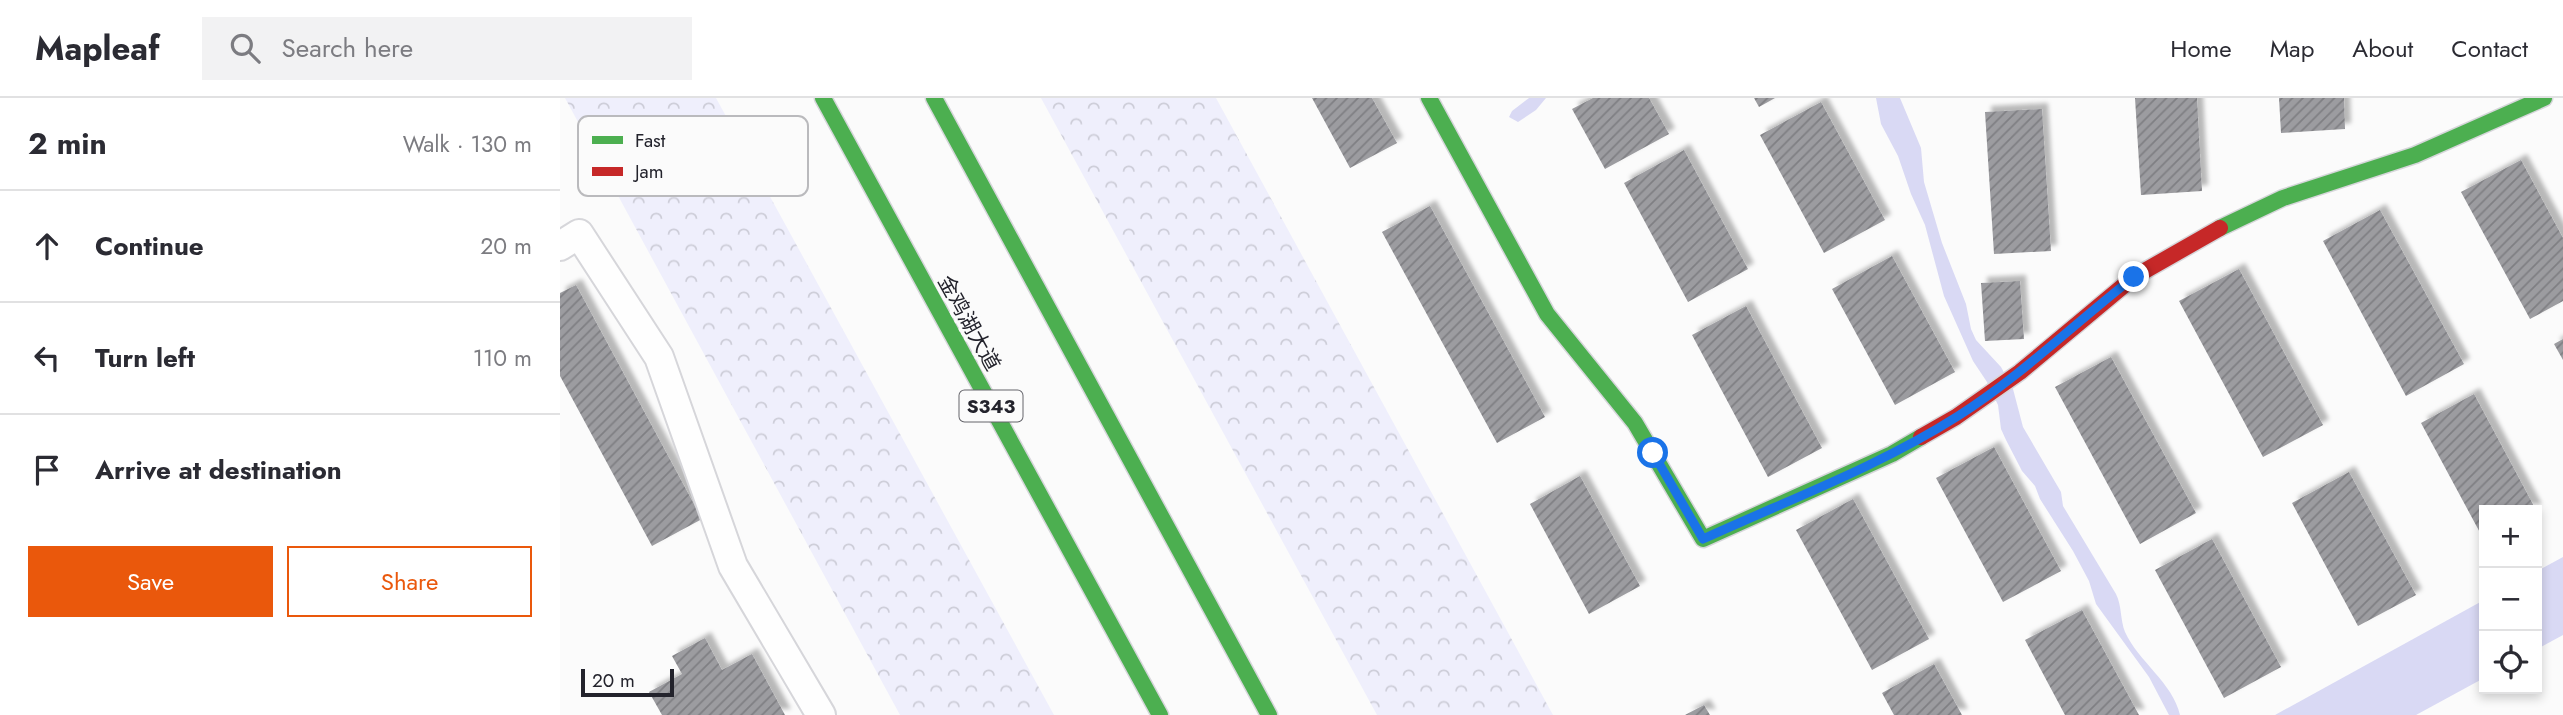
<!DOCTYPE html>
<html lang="en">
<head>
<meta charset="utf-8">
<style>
  :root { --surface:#fff; --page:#f2f2f3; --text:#2b2b33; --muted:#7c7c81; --line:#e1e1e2; --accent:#ea580c }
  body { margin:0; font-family:Jost,"Noto Sans SC",sans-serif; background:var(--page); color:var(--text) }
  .controls { position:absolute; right:21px; bottom:21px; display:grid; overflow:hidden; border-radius:0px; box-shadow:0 4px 10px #0003 }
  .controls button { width:63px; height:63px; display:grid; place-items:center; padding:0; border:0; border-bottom:2px solid var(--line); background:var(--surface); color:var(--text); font:35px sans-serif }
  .scale { position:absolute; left:21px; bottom:18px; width:93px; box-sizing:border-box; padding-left:7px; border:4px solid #23232c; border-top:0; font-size:19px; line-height:24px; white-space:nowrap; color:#23232c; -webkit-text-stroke:5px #fbfbfb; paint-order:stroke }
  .stop { position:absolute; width:21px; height:21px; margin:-16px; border:5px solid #1a73e8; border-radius:50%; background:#fff }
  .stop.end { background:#1a73e8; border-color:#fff; box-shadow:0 2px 7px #0008 }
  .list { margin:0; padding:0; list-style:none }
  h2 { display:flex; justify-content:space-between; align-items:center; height:91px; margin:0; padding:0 28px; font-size:30px }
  h2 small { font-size:23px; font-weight:400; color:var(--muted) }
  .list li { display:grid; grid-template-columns:46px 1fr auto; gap:21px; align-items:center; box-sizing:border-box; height:112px; padding:0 28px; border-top:2px solid var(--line) }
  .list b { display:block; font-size:26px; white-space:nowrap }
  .list em { font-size:23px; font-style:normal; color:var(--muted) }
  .actions { display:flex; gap:14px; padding:21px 28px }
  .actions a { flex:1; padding:16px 0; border:2px solid var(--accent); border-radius:0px; text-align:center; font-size:24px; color:var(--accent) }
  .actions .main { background:var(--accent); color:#fff }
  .icon { flex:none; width:38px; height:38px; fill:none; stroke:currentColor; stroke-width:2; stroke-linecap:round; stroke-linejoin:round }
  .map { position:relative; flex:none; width:2003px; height:617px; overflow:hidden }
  header { display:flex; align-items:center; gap:42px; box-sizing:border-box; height:98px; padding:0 35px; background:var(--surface); border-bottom:2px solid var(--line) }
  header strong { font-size:33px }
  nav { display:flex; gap:38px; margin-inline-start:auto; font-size:24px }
  .search { width:490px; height:63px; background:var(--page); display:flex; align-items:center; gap:18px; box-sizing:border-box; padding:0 24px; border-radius:0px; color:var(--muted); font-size:26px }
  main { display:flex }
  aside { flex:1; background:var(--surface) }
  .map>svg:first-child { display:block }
  .forest { fill:url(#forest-crowns) }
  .water { fill:#d9d9f4 }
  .building { fill:url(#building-hatch); filter:url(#shadow) }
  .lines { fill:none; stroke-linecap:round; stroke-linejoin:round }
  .street-casing { stroke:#d6d6da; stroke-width:32 }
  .fast-casing { stroke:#d6d6da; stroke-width:19 }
  .jam-casing { stroke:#d6d6da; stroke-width:19 }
  .street { stroke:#fefefe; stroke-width:28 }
  .fast { stroke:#4caf50; stroke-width:16 }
  .jam { stroke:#c62828; stroke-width:16 }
  .route { stroke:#1a73e8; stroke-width:9 }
  .labels { text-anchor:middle; stroke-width:7; stroke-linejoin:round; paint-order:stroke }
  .shield { fill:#fbfbfb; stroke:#64646a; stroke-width:2 }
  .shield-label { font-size:19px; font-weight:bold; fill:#23232c }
  .street-label { font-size:21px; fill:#23232c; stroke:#fbfbfb }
  .key { fill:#fbfbfb; stroke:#bababd; stroke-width:2 }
  .key-label { font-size:19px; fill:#23232c }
</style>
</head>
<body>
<header>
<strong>Mapleaf</strong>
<div class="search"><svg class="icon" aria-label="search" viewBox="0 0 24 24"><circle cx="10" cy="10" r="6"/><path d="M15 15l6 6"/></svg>Search here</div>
<nav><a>Home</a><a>Map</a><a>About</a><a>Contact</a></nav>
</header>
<main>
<aside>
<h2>2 min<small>Walk · 130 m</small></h2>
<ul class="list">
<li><svg class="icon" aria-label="ahead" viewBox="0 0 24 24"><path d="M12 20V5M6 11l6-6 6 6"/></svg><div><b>Continue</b></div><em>20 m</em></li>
<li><svg class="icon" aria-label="left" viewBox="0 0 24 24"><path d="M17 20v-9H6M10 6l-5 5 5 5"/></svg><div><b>Turn left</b></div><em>110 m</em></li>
<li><svg class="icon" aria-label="arrive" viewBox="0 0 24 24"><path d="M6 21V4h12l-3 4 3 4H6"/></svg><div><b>Arrive at destination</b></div></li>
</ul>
<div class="actions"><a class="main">Save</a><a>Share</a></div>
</aside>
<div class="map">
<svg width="2003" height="617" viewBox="0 0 2003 617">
  <defs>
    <pattern id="forest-crowns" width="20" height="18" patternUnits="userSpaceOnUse" patternTransform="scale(1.75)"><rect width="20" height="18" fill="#efeffc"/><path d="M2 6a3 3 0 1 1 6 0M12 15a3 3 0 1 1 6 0" fill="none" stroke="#cdcdd8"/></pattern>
    <pattern id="building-hatch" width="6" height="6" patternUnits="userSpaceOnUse" patternTransform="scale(1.75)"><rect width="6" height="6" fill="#9c9ca0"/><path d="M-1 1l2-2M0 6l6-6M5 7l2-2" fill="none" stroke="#7f7f83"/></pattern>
    <filter id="shadow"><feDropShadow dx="6" dy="-6" stdDeviation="2" flood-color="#0004"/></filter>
  </defs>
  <rect width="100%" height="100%" fill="#fbfbfb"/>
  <path class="forest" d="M5,0H156L494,617H340Z
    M481,0H656L993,617H817Z"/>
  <path class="water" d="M969,0H986L976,12L958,24L949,19L952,13Z
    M1316,0H1340L1361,50L1364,84L1382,145L1406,206L1411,231L1416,242L1441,269L1453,291L1463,329L1501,394L1503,408L1556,496C1562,508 1560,521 1565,534C1578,563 1613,585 1620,617H1609L1589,579L1536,506L1529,483L1513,453L1480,401L1475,388L1462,373L1446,342L1441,331L1438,307L1427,284L1413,263L1384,198L1365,127L1351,96L1338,58L1321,26Z
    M2003,459V537L1977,551V473Z
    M1924,502V580L1856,617H1715Z"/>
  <path class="building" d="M752,0H812L837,45L790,70Z
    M1033,0H1089L1109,36L1045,71L1012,11Z
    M1194,0H1215L1199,9Z
    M1575,0H1637L1642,93L1581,97Z
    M1719,0H1784L1785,31L1721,35Z
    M1261,4L1325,122L1264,155L1200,37Z
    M1482,11L1491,153L1434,156L1425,14Z
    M1124,52L1188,171L1128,204L1064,85Z
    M1961,62L2003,140V203L1970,221L1901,94Z
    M870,108L985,319L937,345L822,134Z
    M1820,112L1904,266L1846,298L1763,143Z
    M1332,158L1395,274L1335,307L1272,191Z
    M1679,171L1763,327L1703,359L1619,203Z
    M1460,183L1464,241L1425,243L1421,185Z
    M16,187L142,421L92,448L0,278V195Z
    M1186,208L1262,350L1208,379L1132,237Z
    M2003,241V262L1994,246Z
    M1551,259L1636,415L1580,446L1495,289Z
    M1914,296L1976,412H1924V442L1861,325Z
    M1434,349L1501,473L1443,504L1376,380Z
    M1789,374L1856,497L1798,528L1732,405Z
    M1020,378L1080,488L1029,516L970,406Z
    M1293,401L1369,541L1312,572L1236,432Z
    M1652,441L1721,569L1664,600L1595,472Z
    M1522,512L1579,617H1505L1465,542Z
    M145,540L162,572L192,556L225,617H102L89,594L122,576L112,558Z
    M1374,566L1402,617H1334L1322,595Z
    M1144,607L1150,617H1125Z"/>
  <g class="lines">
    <g class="street-casing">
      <path id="street" d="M0,148L19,136L99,259L173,468L261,617"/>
    </g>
    <g class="fast-casing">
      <path id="fast" d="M263,0L600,617
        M374,0L709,617
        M869,0L987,216L1075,325L1143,441L1332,356L1361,339
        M1660,130L1723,100L1855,57L1984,0"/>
    </g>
    <g class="jam-casing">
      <path id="jam" d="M1361,339L1396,319L1460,274L1574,179L1660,130"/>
    </g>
    <use href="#street" class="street"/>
    <use href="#fast" class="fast"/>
    <use href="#jam" class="jam"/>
  </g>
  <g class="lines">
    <path class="route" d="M1093,355L1143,441C1228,402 1318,369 1398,318C1461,278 1515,225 1574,179"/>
  </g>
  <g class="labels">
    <rect class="shield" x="399.5" y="292.5" width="63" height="31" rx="5"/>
    <g class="shield-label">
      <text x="431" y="315">S343</text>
    </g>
    <g class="street-label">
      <text transform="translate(409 225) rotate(61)" y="7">金鸡湖大道</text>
    </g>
  </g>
  <rect x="18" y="18" width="230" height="80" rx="10" class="key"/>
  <rect x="32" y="38" width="31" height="8" fill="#4caf50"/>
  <rect x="32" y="69" width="31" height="9" fill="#c62828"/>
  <g class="key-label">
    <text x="75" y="49">Fast</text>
    <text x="75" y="80">Jam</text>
  </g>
</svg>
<div class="controls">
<button>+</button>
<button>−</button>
<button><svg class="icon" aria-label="locate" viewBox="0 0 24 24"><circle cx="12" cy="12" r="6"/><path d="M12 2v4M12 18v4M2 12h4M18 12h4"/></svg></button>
</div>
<div class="scale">20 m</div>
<div class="stop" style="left:1093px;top:355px"></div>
<div class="stop end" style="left:1574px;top:179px"></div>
</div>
</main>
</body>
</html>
